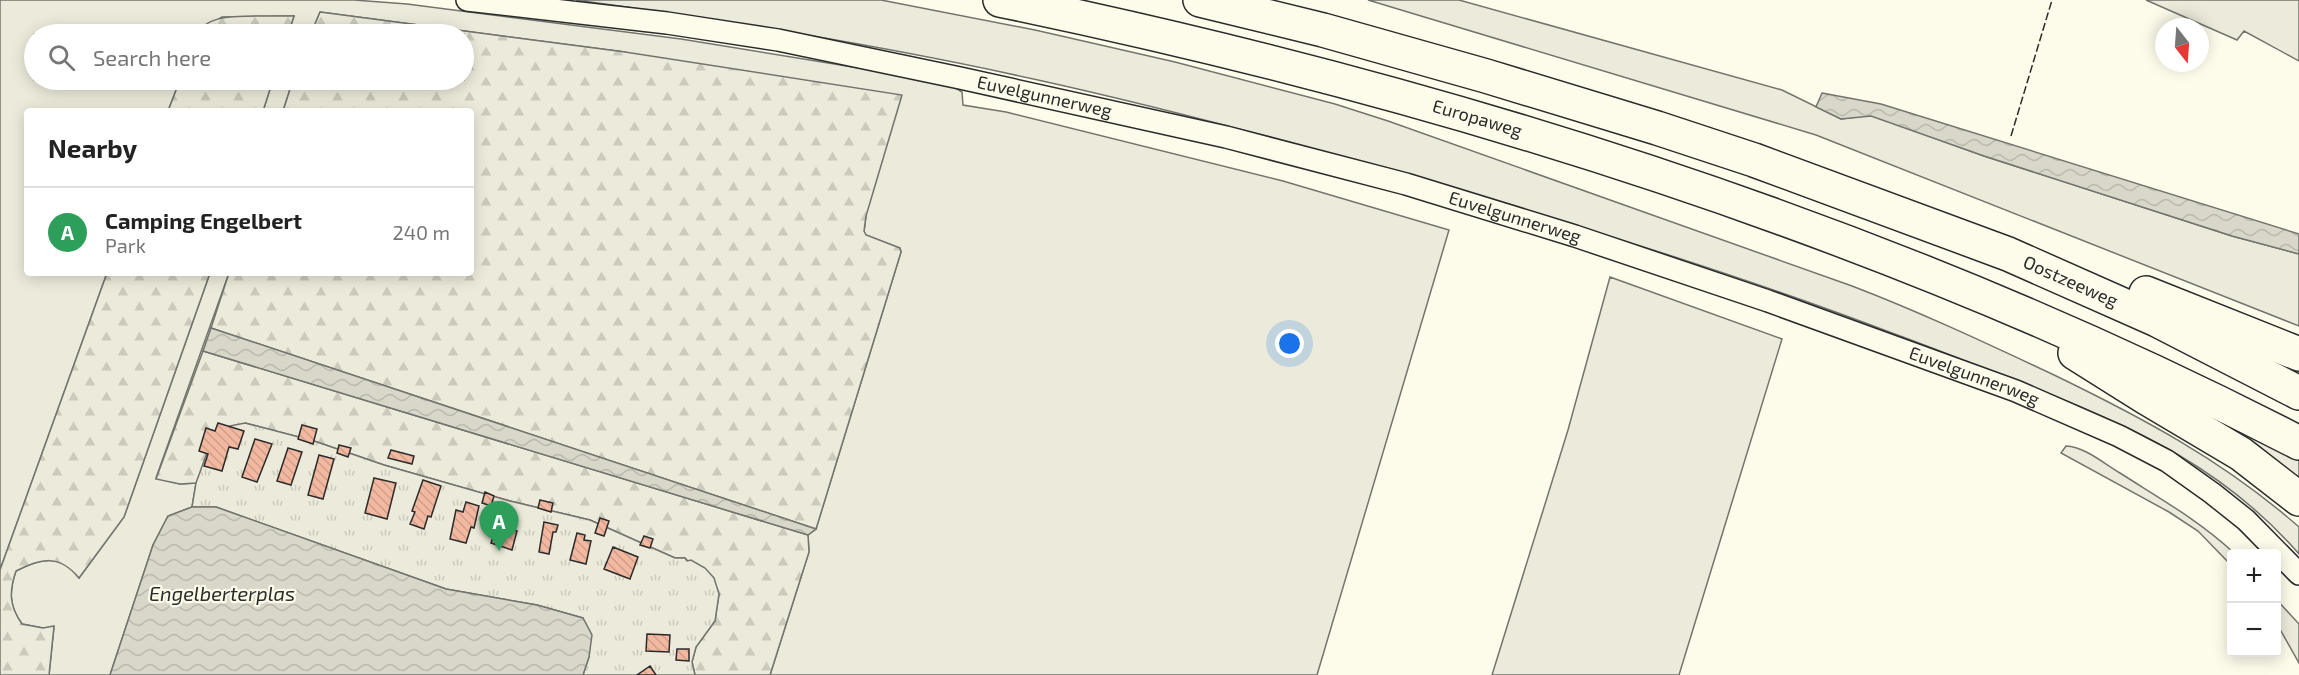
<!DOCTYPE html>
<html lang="en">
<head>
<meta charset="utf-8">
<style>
  :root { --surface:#fff; --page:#f6f6f6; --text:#222; --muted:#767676; --line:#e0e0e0; --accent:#c62828 }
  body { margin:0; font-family:"Exo 2",sans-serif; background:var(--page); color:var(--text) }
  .controls { position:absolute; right:18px; bottom:18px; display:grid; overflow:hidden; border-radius:6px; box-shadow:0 3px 15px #0003 }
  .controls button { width:54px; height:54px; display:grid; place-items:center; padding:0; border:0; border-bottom:2px solid var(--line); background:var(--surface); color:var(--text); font:30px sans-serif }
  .compass { position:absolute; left:2155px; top:18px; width:54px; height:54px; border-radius:50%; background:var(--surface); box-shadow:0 3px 15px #0003; rotate:163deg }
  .you { position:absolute; left:1290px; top:344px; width:21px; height:21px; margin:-15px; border:4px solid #fff; border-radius:50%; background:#1a73e8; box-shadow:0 0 0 9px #1a73e833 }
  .badge { display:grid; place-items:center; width:39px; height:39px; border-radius:50%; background:var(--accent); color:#fff; font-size:20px; font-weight:700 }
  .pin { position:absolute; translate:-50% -50px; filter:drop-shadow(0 2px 3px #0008) }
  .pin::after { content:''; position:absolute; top:32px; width:21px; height:18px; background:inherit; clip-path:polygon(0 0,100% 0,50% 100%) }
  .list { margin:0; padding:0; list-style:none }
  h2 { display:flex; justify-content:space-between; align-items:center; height:78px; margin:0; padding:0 24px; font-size:26px }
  h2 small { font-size:20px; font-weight:400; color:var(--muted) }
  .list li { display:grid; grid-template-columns:39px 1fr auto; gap:18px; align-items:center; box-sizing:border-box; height:90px; padding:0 24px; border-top:2px solid var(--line) }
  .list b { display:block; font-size:22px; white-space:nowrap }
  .list p { margin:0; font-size:20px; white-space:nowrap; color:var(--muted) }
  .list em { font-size:20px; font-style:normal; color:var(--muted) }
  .icon { flex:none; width:33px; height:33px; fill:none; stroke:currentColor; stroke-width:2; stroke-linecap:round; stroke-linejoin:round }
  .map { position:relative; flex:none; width:2299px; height:675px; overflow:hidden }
  .search { position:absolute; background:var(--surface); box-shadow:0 3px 15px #0003; left:24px; top:24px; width:450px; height:66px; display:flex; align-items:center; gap:15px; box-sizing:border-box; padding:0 21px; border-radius:33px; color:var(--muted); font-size:22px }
  .panel { position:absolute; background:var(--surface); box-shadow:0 3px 15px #0003; left:24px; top:108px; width:450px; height:168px; border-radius:6px }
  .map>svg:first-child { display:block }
  .green { fill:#ecebdb; stroke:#74746e; stroke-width:1.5 }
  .forest { fill:url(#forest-firs); stroke:#74746e; stroke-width:1.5 }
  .park { fill:url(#park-tufts); stroke:#74746e; stroke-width:1.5 }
  .water { fill:url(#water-waves); stroke:#74746e; stroke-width:1.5 }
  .building { fill:url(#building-back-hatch); stroke:#2b2b2b; stroke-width:1.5 }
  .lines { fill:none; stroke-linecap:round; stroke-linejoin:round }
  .street-casing { stroke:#2b2b2b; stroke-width:24 }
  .highway-casing { stroke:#2b2b2b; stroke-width:36 }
  .street { stroke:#fdfbea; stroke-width:21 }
  .highway { stroke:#fdfbea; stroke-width:33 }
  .fence { stroke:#2b2b2b; stroke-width:1.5; stroke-dasharray:8 3; stroke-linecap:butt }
  .labels { text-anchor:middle; stroke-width:4.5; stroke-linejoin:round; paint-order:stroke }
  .street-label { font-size:18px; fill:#2b2b2b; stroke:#fdfbea }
  .water-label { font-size:20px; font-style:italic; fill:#2b2b2b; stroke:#fdfbea }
</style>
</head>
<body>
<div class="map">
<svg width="2299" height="675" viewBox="0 0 2299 675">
  <defs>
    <pattern id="forest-firs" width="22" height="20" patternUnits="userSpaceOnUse" patternTransform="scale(1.5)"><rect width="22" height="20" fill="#ecebdb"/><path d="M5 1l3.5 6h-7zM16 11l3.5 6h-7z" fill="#cbcabc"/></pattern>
    <pattern id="park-tufts" width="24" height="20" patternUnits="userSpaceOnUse" patternTransform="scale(1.5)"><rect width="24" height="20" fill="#ecebdb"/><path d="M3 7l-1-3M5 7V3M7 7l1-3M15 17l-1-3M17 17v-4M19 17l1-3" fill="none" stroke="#cbcabc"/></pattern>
    <pattern id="water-waves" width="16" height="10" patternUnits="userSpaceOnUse" patternTransform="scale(1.5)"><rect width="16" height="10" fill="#d8d7c9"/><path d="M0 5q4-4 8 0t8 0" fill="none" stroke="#bab9ad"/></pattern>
    <pattern id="building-back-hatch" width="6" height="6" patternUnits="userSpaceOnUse" patternTransform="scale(1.5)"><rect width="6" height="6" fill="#f2b8a0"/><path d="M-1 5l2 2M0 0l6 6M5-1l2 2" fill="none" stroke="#d09e8a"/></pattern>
  </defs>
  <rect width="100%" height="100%" fill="#fdfbea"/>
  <path class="green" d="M0,0H354L407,4L681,39L865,69L954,87L962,92L963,105L1006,112L1283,181L1449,230L1317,675H770L809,552L808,535L816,529L901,252L900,248L866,235L864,232L866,216L625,52L320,12L311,34H288L294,16L222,17L198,31L196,34H34V80H180L168,111H27V273H107L0,570Z
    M576,0H881L1035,30L1175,62L1335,104L1388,121L1852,286C1920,312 1986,343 2052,374C2141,417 2224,461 2299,527V554C2226,470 2138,429 2037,389C1989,370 1941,351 1892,333C1740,275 1585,227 1429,182C1299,144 1169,109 1038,80C885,46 731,21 576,0Z
    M1368,0H1459L1782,90L1841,119L1871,115L1984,156L2232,236L2299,254V326L1816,135Z
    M2146,0H2299V61L2244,31L2237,40Z
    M273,80H293L283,111H263Z
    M210,273H229L156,478L180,484L196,483L192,507L168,516L153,545L110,675H49L54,627L43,628L22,624C9,606 9,591 16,571C32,563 52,554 69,567C72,569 76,575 79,578L124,517Z
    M1610,277L1782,339L1679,675H1492L1568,430Z
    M2183,399L2299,458V487Z
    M2066,446C2085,447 2103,463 2120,473C2159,498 2200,521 2234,553L2232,554L2231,565L2198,531L2169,512L2061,453Z
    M2276,599L2299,624V663L2277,624Z"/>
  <path class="forest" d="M320,12L625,52L902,95L866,216L864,231L866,235L900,248L901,252L816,529L211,328L229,273H471V111H283L293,80H464V34H311Z
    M257,16H294L288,34H196C210,14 234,17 257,16Z
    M180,80H273L263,111H168Z
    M107,273H210L124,517L79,578C59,554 42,558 16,571C9,591 9,606 22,624L43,628L54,626L49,675H0V570Z
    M203,351L808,535L809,552L770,675H695L692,662L696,647L715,621L719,594L685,558H675L590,520L510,501L384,465L314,441L245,423L204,467L196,483L180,484L156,479Z"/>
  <path class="park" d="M245,423L314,441L384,465L510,501L590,520L675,558H685L687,561L691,560L705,568L714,578L719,594L715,621L696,647L692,662L695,675H583L589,657L583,618L537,605L446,589L216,507H192L196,483L212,439L218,438L230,426Z"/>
  <path class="water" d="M1822,93L1881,104L2299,234V254L2232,236L1984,156L1871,116L1841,119L1816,107Z
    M211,328L816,529L808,535L203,351Z
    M192,507H216L446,589L537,605L583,618L592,635L589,657L583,675H110L153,545L168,516Z"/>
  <path class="building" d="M218,423L244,431L238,449L229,447L222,471L204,466L208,454L199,451L206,428L215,431Z
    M302,425L317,429L313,444L298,439Z
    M255,439L272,444L257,482L242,477Z
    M339,445L351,448L348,457L337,453Z
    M288,448L302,452L291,485L277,481Z
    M391,450L414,456L412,464L388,458Z
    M319,455L334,459L323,499L308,495Z
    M374,478L396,483L387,519L365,513Z
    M423,480L441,486L431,517L428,516L424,529L410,524L415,512L412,511Z
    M485,492L494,496L491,506L482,503Z
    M540,500L553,503L551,512L538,508Z
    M466,502L479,506L474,528L471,527L466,543L450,539L456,510L463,512Z
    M600,518L609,521L604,536L595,533Z
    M544,522L558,525L556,532H553L549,554L539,552Z
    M497,525L517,531L512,550L491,543Z
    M577,533L585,535L584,540L591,541L586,564L570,560Z
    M644,536L653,539L650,548L640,545Z
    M613,547L638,557L630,579L604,569Z
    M647,634L670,635L669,652L646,651Z
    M677,649H689V661L676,660Z
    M650,666L656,675H637Z"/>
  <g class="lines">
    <g class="street-casing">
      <g id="street">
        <path id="s1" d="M467,0L667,23L778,40L960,78L1226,137L1406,184L1575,236L1768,301L2016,391L2119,436L2167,461L2212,493L2246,520L2299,574"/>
      </g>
    </g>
    <g class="highway-casing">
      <g id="highway">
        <path id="s2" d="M1000,0C1449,93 1891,232 2299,443"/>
        <path id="s3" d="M1200,0L1323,30L1486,76L1657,128L1754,160L2008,254L2157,320L2299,393"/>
        <path d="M2146,293L2299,354"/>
        <path d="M2075,353L2145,397L2241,454L2299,499"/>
      </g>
    </g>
    <use href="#street" class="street"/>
    <use href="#highway" class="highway"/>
    <path class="fence" d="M2011,136L2052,0"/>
  </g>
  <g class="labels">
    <g class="street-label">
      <text dy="6" stroke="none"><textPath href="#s1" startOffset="586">Euvelgunnerweg</textPath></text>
      <text dy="6" stroke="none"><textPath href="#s2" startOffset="492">Europaweg</textPath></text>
      <text dy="6" stroke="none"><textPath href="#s1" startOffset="1072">Euvelgunnerweg</textPath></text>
      <text dy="6" stroke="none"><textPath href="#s3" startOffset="916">Oostzeeweg</textPath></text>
      <text dy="6" stroke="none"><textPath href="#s1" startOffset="1558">Euvelgunnerweg</textPath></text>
    </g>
    <g class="water-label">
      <text x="222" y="601">Engelberterplas</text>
    </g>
  </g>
</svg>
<div class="controls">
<button>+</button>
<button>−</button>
</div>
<svg class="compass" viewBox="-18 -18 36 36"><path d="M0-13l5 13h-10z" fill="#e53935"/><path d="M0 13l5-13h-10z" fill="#767676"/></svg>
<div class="you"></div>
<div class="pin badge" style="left:499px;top:551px;background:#2e9e5b">A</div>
<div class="search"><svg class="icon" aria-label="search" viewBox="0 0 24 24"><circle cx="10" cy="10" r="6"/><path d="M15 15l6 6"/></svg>Search here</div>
<section class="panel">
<h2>Nearby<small></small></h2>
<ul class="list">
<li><span class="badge" style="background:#2e9e5b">A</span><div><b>Camping Engelbert</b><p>Park</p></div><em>240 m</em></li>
</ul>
</section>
</div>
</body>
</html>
